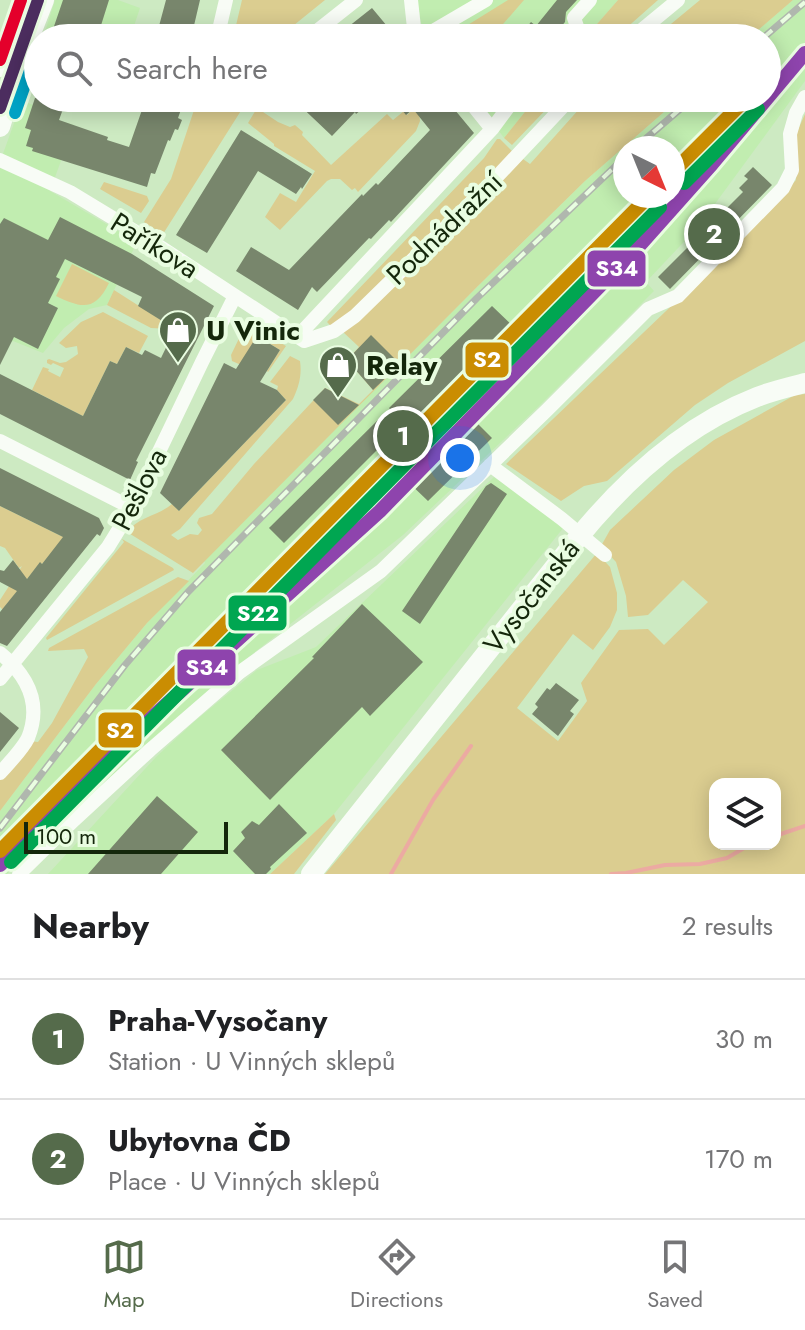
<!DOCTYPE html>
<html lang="en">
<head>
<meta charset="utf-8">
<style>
  :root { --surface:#fff; --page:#f6f6f6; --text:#202124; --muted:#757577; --line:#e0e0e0; --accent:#556b4b }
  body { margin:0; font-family:Jost,sans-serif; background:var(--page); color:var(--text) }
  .controls { position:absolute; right:24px; bottom:24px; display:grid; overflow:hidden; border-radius:16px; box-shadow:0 4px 20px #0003 }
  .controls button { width:72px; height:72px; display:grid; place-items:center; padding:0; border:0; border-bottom:2px solid var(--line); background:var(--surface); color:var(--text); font:40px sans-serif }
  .compass { position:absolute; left:613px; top:136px; width:72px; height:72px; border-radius:50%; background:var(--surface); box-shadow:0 4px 20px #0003; rotate:137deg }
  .scale { position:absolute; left:24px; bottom:20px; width:204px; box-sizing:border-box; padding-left:8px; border:4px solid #14270b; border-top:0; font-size:22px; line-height:28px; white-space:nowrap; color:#14270b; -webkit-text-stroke:6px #e9fde1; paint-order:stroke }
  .you { position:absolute; left:460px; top:458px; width:28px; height:28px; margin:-20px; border:6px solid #fff; border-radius:50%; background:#1a73e8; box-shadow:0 0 0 12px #1a73e833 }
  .badge { display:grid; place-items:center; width:52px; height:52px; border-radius:50%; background:var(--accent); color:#fff; font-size:26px; font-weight:700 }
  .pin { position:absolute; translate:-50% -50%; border:4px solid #fff; box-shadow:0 2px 8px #0006 }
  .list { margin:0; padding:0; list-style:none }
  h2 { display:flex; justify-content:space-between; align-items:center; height:104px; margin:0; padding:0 32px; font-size:34px }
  h2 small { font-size:26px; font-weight:400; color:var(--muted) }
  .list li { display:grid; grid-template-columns:52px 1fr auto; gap:24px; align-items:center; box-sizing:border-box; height:120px; padding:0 32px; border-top:2px solid var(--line) }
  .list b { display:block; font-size:30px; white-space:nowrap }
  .list p { margin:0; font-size:26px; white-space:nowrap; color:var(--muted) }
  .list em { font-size:26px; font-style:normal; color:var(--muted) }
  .icon { flex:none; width:44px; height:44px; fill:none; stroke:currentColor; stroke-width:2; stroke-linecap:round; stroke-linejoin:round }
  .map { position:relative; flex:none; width:805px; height:874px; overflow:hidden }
  .search { position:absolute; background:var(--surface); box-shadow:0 4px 20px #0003; left:24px; right:24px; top:24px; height:88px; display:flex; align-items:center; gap:20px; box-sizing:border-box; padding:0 28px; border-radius:44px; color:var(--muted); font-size:30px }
  .sheet { height:344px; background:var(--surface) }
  nav { display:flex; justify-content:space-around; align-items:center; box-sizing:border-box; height:112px; border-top:2px solid var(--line); background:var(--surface); font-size:22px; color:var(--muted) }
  nav a { display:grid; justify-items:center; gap:4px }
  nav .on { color:var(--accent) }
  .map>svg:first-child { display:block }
  .built { fill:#c1edb0; fill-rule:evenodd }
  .green { fill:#dbcd90; fill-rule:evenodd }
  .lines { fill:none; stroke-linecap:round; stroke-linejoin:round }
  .stream { stroke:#ecaaa2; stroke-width:4 }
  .building { fill:#78866c }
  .street { stroke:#f8fcf6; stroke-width:14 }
  .secondary { stroke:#f8fcf6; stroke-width:20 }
  .rail-casing { stroke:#b0b7ae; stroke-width:7 }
  .rail { stroke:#e9fde1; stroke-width:4; stroke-dasharray:12; stroke-linecap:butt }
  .rail-1-casing { stroke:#e9fde1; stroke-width:20 }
  .rail-2-casing { stroke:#e9fde1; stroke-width:20 }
  .rail-3-casing { stroke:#e9fde1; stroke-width:20 }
  .rail-1 { stroke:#8e44ad; stroke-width:14 }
  .rail-2 { stroke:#ca8d02; stroke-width:14 }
  .rail-3 { stroke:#00a651; stroke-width:14 }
  .tram-1-casing { stroke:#e9fde1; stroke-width:18 }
  .tram-2-casing { stroke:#e9fde1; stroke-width:18 }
  .tram-3-casing { stroke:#e9fde1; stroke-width:18 }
  .tram-1 { stroke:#4c2d5f; stroke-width:12 }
  .tram-2 { stroke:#01a2c4; stroke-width:12 }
  .tram-3 { stroke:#e4002b; stroke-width:12 }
  .labels { text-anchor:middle; stroke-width:8; stroke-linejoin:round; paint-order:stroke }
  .street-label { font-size:28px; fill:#14270b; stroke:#e9fde1 }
  .poi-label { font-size:28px; font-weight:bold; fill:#14270b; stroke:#e9fde1; text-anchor:start }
  .line-badge { stroke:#e9fde1; stroke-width:3 }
  .badge-label { font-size:22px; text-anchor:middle; font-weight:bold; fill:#fff }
</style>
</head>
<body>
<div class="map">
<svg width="805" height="874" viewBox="0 0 805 874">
  <rect width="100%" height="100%" fill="#cdeac2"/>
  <path class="built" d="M55,0H118L140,8L130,38H43Z
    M417,0H618L597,24L586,31L582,38H432L421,23Z
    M793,0H805V81L698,227L646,282L654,291L540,405L403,535L250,656L140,751L7,874H0V811L96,684L147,623L205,563L204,561L460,304L585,181L680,98H767V38H749ZM625,148H673V196H625Z
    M475,98H536L504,138Z
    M22,101L60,114L57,120L74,125L50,191L137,242L107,305L89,309L64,328L43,353L13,341L0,350V162Z
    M494,477L564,527L334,814L270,874H48L156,757L195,721L257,670L316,647Z"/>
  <path class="green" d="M242,0H325L278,38H233Z
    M508,0H524L491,38H462L463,37L458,31Z
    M618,0H658L615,38H582L586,31L597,24Z
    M700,0H793L749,38H654Z
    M198,98H249L163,234L144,222L171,179Z
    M536,98H557L512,145L504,138Z
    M589,98H680L585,181L478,286L193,573L127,532C138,517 158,516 172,504L179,511L286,400L277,390L278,386L270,382L290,356L300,361C302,375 299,386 293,399L180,529L171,535L178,540L190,534L198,535L202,530L197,523L199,518L212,514L254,464L325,388L359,404L373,390L347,360L359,347L342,331L523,159L530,164Z
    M418,105L420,121L416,131L358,192L355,188L352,190L340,179H331L327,181L280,230L265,217L280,193L296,202L315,171L274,146V144L248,123L257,108L278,122L290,127L295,125L303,132L302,135L331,165L387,114L393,120L404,111L407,115Z
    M805,114V341L728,383L695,405L607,481L584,486L561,501L506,464L756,225L796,180L797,132Z
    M497,139H500L513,152L352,312L332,327L327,322L484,158Z
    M104,182L144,195L147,196L149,201L141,213L100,189Z
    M72,264L109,283C95,312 81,308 56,296Z
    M114,290L172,327L170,329L151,328L107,305Z
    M103,312L148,336L139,353L126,347L117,364L110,361L83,416L32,390L43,367L49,369L48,371L60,377L64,368L53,363L51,365L47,363V360L49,359L60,363L66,362L78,354L77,346L66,348L59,343L81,322Z
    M246,324H249L286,346L268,372L267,371L280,350L258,336L241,365L232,361L231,355Z
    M805,394V874H325L597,553L610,567L617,593V610L610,627L593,650L573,634L517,708L558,741L587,701L581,683L619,630L648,629L664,645L708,602L683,580L648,615L628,617L626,596L616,562L601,546L610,530L674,470L714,440L795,395ZM715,784H775V844H715Z
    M0,506L61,536L67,534L42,564L40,563L6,605L4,611L0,607V600L22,566L19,568L5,548L0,546Z
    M122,539L173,568L174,570L47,640L46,638L124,542Z
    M178,577L189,581L147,623L96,684L0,811V780L30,741L38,742L52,723L88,657L84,649L48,651L49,648Z
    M334,814L336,820L294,874H270Z"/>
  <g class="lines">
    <path class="stream" d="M775,836L805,826
      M391,874L433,800L471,746
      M611,874L626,873L665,865L700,864L727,858L751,844"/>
  </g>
  <path class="building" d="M63,0H109L97,38H50Z
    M166,0H200L192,34L159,26Z
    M557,0H577L566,12L565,22L552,38H526L522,33L531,22L536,26Z
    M372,8L397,38H334Z
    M35,98H67L59,120L108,137L107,140L129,147L143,107L145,108L148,98H173L184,101L178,118L182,120L178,130L175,129L170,141L168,140L155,174L151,173L147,187L32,151L33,148L26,146L31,130L25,128Z
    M292,98H376L356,114L355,112L332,136Z
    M392,98H445L474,133L391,222L389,220L371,239L369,238L317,292L312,287L298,310L236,271L251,247L289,270L362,194L363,196L376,183L378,185L430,130L413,109L406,115Z
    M241,130L312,174L302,189L301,187L296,194L258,171L207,253L176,235Z
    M753,167L772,185L670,289L658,277L743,192L739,188L748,179L744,176Z
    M60,217L132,254L214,306L136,461L138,462L130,480L0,414V374L83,416L110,361L117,364L126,347L142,355L145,350L161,358L175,329L138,306L142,297L65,259L56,277L60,279L48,303L58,308L38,349L14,337L0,365V224L4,218L48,240Z
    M492,306L536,348L469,415L492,438L428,501L405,479L311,568L299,557L404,451L390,437L284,543L269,528L382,416L406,427L389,408Z
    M371,335L400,364L373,390L347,360Z
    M257,336L280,350L260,382L277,390L286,400L179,511L160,493L224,363L236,369Z
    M325,388L359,405L338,425L313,400Z
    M0,468L99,518L104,528L100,536L97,534L7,646L0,643V612L17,591L0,582V570L4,571L13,560L27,579L40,562L42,564L63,537L0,506Z
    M491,483L507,494L420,624L402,611L486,486Z
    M362,604L423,662L370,716L362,707L270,800L221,750L314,658L312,657Z
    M556,683L579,700L570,711L574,714L558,736L532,714L538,707L535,704L547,688L550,690Z
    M0,712L19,728L0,752Z
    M157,796L198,832L161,874H88Z
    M279,804L307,833L270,867L271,869L266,874H255L233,851L245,838L241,832L252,821L259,825Z"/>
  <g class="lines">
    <path class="street" d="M411,0L414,28L419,38
      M219,30L226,0
      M308,38L356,0
      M421,38L486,0
      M574,38L579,32L574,18L590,0
      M632,38L678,0
      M467,98L492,129
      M0,160L70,192L159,246L304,341L334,331L355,316L491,183L571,98
      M297,337L492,129L515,98
      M0,441L132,508
      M490,465L562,519L605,555
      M0,679L108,547L132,508L202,362L235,296
      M0,773C9,763 22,750 28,738C42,703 27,675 0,653
      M19,874L74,820L150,750L240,672L381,571L547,410L648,309L678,296L783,188L792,170L790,134L796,113L805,97"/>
    <path class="secondary" d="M0,67L23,0
      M0,127L24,51L44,0
      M311,874L577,539C625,480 685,425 757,397C772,391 789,387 805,383"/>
    <g class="rail-casing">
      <path id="rail" d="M763,38L805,2
        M635,148L693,98
        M0,828L125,665L188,592L477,298L625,157"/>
    </g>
    <use href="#rail" class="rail"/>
    <g class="rail-1-casing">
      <path id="rail-1" d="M0,865L87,776L380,511L639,246L712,164L805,53"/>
    </g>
    <g class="rail-2-casing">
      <path id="rail-2" d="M673,172L747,98
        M0,851L649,196"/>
    </g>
    <g class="rail-3-casing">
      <path id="rail-3" d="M684,183L758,109
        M11,862L660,207"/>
    </g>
    <use href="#rail-1" class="rail-1"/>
    <use href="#rail-2" class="rail-2"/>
    <use href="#rail-3" class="rail-3"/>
    <g class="tram-1-casing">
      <path id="tram-1" d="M0,108L38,0"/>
    </g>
    <g class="tram-2-casing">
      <path id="tram-2" d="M15,113L38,48"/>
    </g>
    <g class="tram-3-casing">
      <path id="tram-3" d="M0,60L21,0"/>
    </g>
    <use href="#tram-1" class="tram-1"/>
    <use href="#tram-2" class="tram-2"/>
    <use href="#tram-3" class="tram-3"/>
  </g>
  <defs>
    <g id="shop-pin" transform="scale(2)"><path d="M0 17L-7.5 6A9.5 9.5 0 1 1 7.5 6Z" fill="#556b4b" stroke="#e9fde1"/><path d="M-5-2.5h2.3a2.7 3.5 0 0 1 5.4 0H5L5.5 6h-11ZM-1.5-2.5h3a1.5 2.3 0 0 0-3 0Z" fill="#fff"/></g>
  </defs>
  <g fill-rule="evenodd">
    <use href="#shop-pin" x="178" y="330"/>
    <use href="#shop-pin" x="338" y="365"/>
  </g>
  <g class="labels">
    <g class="street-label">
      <text transform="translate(444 228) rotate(-44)" y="10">Podnádražní</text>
      <text transform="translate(155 245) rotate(32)" y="10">Paříkova</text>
      <text transform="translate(139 489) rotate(-63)" y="10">Pešlova</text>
      <text transform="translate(531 596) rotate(-52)" y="10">Vysočanská</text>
    </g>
    <g class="poi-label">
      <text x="206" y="340">U Vinic</text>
      <text x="366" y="375">Relay</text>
    </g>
  </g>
  <g class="line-badge">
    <rect x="586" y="249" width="61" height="39" rx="8" fill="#8e44ad"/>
    <rect x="464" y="341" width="46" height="38" rx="8" fill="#ca8d02"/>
    <rect x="227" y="594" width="61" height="38" rx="8" fill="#00a651"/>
    <rect x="176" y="648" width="61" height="39" rx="8" fill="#8e44ad"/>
    <rect x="97" y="711" width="46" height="38" rx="8" fill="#ca8d02"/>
  </g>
  <g class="badge-label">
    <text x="617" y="276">S34</text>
    <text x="487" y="367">S2</text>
    <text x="258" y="621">S22</text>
    <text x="207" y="675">S34</text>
    <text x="120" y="738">S2</text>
  </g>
</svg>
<div class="controls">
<button><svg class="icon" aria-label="layers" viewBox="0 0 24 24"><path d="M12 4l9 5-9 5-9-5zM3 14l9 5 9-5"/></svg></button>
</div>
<svg class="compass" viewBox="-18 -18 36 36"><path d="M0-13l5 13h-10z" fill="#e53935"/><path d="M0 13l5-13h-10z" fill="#757577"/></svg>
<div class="scale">100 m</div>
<div class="you"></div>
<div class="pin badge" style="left:403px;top:436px">1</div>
<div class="pin badge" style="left:714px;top:234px">2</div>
<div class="search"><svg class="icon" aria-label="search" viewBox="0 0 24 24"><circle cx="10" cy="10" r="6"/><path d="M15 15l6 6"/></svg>Search here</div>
</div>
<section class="sheet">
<h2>Nearby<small>2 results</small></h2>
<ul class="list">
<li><span class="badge">1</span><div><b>Praha-Vysočany</b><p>Station · U Vinných sklepů</p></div><em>30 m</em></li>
<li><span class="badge">2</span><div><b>Ubytovna ČD</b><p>Place · U Vinných sklepů</p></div><em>170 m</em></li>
</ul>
</section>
<nav>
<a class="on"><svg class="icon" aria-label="map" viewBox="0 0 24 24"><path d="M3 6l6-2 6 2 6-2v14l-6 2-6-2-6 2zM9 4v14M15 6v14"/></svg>Map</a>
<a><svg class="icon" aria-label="directions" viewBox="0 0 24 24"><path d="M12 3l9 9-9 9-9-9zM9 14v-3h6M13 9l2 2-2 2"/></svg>Directions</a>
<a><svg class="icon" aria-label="saved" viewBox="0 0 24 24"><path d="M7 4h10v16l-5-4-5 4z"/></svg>Saved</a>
</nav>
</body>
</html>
